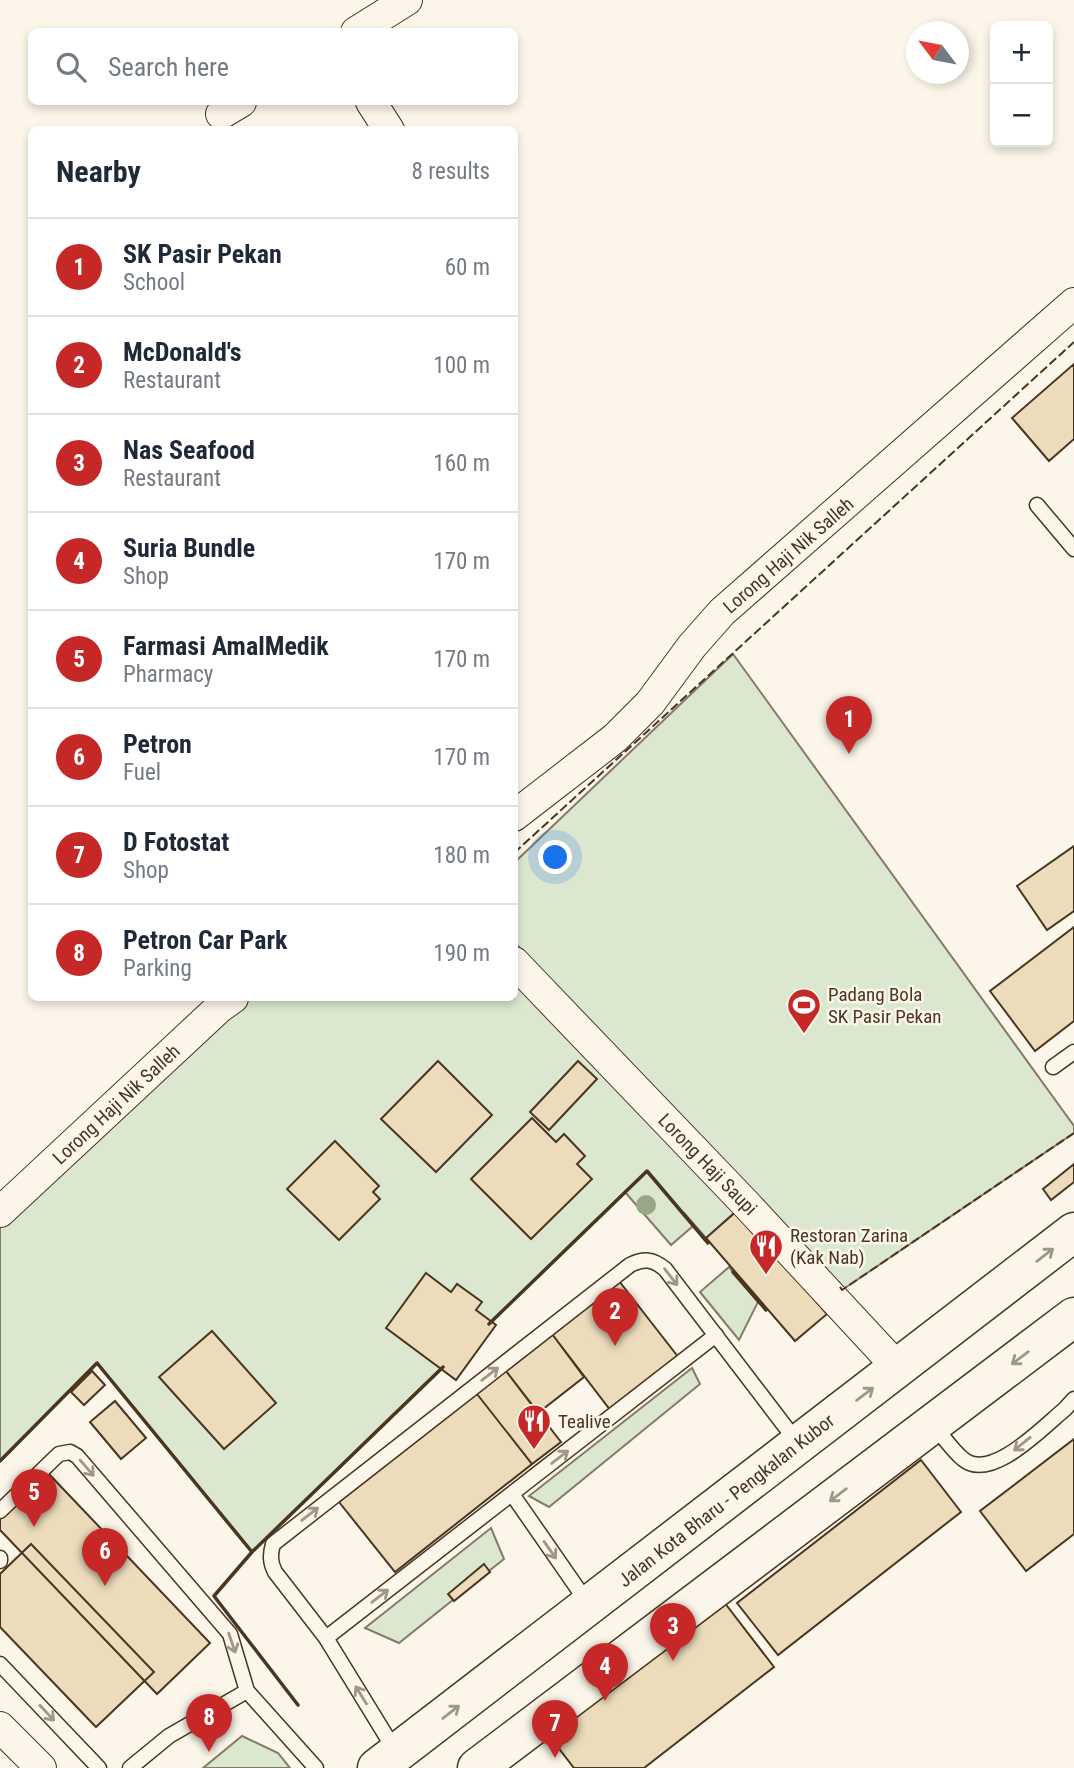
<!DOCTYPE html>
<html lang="en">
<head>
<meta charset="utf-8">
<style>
  :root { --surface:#fff; --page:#f6f6f7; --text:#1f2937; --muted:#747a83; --line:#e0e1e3; --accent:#c62828 }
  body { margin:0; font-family:"Roboto Condensed",sans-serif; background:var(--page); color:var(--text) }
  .controls { position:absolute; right:21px; top:21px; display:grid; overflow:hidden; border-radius:10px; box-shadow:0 4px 10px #0003 }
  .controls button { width:63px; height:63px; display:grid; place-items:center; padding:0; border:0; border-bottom:2px solid var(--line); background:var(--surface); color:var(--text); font:35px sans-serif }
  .compass { position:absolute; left:906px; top:21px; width:63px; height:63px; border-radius:50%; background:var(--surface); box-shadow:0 4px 10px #0003; rotate:302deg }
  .you { position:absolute; left:556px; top:858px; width:24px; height:24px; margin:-18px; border:5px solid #fff; border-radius:50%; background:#1a73e8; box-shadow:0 0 0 10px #1a73e833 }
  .badge { display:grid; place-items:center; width:46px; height:46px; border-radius:50%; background:var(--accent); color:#fff; font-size:23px; font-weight:700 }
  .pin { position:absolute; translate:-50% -58px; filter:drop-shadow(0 2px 4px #0008) }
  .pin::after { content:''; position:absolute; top:37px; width:24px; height:21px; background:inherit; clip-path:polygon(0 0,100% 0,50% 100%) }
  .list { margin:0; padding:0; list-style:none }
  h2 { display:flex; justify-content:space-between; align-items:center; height:91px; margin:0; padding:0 28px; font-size:30px }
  h2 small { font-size:23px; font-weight:400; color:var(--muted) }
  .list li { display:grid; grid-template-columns:46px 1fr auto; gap:21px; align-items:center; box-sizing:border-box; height:98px; padding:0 28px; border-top:2px solid var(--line) }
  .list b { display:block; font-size:26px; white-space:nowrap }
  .list p { margin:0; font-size:23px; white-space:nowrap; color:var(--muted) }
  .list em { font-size:23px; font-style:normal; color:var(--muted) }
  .icon { flex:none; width:38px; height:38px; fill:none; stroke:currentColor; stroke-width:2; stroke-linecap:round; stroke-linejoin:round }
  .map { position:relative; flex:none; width:1074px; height:1768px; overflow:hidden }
  .search { position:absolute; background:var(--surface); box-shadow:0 4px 10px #0003; left:28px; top:28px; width:490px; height:77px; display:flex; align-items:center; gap:18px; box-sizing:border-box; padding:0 24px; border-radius:10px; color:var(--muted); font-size:26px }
  .panel { position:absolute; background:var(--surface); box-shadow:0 4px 10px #0003; left:28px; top:126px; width:490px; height:875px; border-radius:10px }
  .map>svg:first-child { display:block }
  .green { fill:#dce7d0; stroke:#887966; stroke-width:2 }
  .building { fill:#ecdcbc; stroke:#4a3520; stroke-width:2 }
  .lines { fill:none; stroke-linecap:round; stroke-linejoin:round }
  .service-casing { stroke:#4a3520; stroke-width:17 }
  .minor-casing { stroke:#4a3520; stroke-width:32 }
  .trunk-casing { stroke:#4a3520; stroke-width:41 }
  .service { stroke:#fbf6e9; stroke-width:14 }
  .minor { stroke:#fbf6e9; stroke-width:30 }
  .trunk { stroke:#fbf6e9; stroke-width:38 }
  .fence { stroke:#4a3520; stroke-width:2; stroke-dasharray:9 3.5; stroke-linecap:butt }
  .wall { stroke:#4a3520; stroke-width:3.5 }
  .tree { fill:#96a887 }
  .oneway { stroke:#a29684 }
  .labels { text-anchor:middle; stroke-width:5; stroke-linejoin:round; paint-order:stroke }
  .street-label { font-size:19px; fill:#4a3520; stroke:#fbf6e9 }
  .poi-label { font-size:19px; fill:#4a3520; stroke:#fbf6e9; text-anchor:start }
</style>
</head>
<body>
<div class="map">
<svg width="1074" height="1768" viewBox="0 0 1074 1768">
  <rect width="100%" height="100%" fill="#fbf6e9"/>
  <path class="green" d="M733,654L1074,1126V1133L842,1290L515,943V862Z
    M515,962L745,1203L706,1238L684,1213L693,1226L671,1245L625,1192L252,1552L97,1363L0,1461V1212L233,998H514Z
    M729,1267L758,1302L739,1340L700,1292Z
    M692,1368L700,1384L549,1507L529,1496Z
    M491,1528L504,1559L399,1643L365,1628Z
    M242,1736L278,1753L290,1768H203Z"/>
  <path class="building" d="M1074,364V439L1049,461L1012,418Z
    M1074,846V911L1047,930L1017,886Z
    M1074,927V1021L1035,1051L990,991Z
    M438,1061L492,1115L436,1172L381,1119Z
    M578,1061L597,1079L549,1130L530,1112Z
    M532,1118L556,1142L564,1134L585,1156L577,1164L592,1179L531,1239L471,1179Z
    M335,1141L379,1186L373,1192L380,1199L339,1240L287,1189Z
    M1074,1164V1182L1051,1200L1043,1189Z
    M738,1210L827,1314L795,1341L706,1238Z
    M426,1273L451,1292L457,1284L482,1302L476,1310L496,1325L456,1380L386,1328Z
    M619,1281L679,1358L611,1411L552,1334Z
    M212,1331L276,1403L224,1449L159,1377Z
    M552,1334L584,1377L538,1413L506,1371Z
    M92,1371L105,1385L84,1405L71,1392Z
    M506,1371L561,1442L532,1464L477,1394Z
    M477,1394L532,1464L395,1572L339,1502Z
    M115,1401L146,1438L121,1459L90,1422Z
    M1074,1439V1534L1026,1571L980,1511Z
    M921,1460L961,1512L778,1655L737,1603Z
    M47,1472L210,1643L157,1694L0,1530V1517Z
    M31,1544L154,1672L96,1727L0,1627V1574Z
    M484,1564L490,1572L454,1601L448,1594Z
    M724,1602L774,1667L644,1768H574L550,1737Z"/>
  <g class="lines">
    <g class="service-casing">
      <path id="service" d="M1037,505L1074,549
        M1053,1067L1074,1052
        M934,1426C943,1436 952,1450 963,1459C991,1483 1044,1426 1065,1409L1074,1399
        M512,1494L589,1605
        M0,1511L59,1454L70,1452L77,1456L230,1634L247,1691L316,1768
        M0,1558V1561
        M326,1638L716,1335
        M0,1664L99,1768
        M396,1752L326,1638L275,1572C270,1562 270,1555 273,1544L630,1265C644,1258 653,1259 665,1269L797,1442
        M130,1768L169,1736L247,1691"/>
    </g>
    <g class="minor-casing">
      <path id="minor" d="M356,32L407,0
        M371,102L389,130
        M221,114L241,102
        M514,816L615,738L650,703L692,646L722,612L1074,303
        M514,962L745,1203L898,1368
        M0,1212L219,1008L233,998
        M0,1727L41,1768"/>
    </g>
    <g class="trunk-casing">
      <path id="trunk" d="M377,1768L1074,1232
        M477,1768L1074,1317"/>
    </g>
    <use href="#service" class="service"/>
    <use href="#minor" class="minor"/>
    <use href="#trunk" class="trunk"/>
    <path class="fence" d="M514,853L1074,342
      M840,1287L842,1290L1074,1133"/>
    <path class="wall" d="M733,1272L766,1310
      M489,1324L647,1171L708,1243
      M0,1461L97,1363L252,1552L214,1596L298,1705
      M252,1552L443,1367"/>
  </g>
  <circle class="tree" cx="646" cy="1205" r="10"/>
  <defs><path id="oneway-shaft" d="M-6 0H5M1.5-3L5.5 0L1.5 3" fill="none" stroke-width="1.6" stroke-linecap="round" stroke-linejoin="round" transform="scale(1.75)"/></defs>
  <g class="oneway">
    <use href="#oneway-shaft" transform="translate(1045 1255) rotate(-38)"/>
    <use href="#oneway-shaft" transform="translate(671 1277) rotate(52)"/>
    <use href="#oneway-shaft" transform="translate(1020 1358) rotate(143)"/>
    <use href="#oneway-shaft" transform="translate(490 1374) rotate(-38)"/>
    <use href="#oneway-shaft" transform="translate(865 1394) rotate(-37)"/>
    <use href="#oneway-shaft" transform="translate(1022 1444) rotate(141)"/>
    <use href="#oneway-shaft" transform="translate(560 1457) rotate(-38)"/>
    <use href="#oneway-shaft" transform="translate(87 1468) rotate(49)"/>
    <use href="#oneway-shaft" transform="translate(838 1495) rotate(143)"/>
    <use href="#oneway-shaft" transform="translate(310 1514) rotate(-38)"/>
    <use href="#oneway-shaft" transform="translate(550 1550) rotate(55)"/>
    <use href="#oneway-shaft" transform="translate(380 1596) rotate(-38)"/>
    <use href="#oneway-shaft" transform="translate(232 1643) rotate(71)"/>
    <use href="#oneway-shaft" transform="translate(361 1695) rotate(-122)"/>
    <use href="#oneway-shaft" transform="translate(451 1712) rotate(-38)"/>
    <use href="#oneway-shaft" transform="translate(47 1713) rotate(47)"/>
  </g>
  <defs>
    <g id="stadium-pin" transform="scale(1.75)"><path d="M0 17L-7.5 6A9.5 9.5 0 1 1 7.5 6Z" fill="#c62828" stroke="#fbf6e9"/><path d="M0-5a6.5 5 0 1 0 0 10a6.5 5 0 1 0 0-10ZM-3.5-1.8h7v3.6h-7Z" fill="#fff"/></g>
    <g id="restaurant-pin" transform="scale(1.75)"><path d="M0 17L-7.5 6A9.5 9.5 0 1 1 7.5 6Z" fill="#c62828" stroke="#fbf6e9"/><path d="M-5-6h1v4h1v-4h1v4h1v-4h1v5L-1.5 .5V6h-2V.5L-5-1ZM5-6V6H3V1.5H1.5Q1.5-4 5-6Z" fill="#fff"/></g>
  </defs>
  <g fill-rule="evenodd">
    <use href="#stadium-pin" x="804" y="1005"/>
    <use href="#restaurant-pin" x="766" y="1246"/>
    <use href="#restaurant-pin" x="534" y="1421"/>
  </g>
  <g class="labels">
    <g class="street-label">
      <text transform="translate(788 555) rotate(-41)" y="7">Lorong Haji Nik Salleh</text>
      <text transform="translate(116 1104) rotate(-43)" y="7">Lorong Haji Nik Salleh</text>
      <text transform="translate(708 1164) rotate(46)" y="7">Lorong Haji Saupi</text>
      <text transform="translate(726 1500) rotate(-38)" y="7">Jalan Kota Bharu - Pengkalan Kubor</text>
    </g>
    <g class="poi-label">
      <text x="828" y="1001">Padang Bola<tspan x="828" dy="22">SK Pasir Pekan</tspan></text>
      <text x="790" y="1242">Restoran Zarina<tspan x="790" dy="22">(Kak Nab)</tspan></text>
      <text x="558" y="1428">Tealive</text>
    </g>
  </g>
</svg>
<div class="controls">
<button>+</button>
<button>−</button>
</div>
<svg class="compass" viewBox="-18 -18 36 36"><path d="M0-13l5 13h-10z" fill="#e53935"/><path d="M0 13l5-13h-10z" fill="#747a83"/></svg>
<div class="you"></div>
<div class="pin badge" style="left:849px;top:754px">1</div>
<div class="pin badge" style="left:615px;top:1346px">2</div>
<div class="pin badge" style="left:673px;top:1661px">3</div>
<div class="pin badge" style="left:605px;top:1701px">4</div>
<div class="pin badge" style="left:34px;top:1527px">5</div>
<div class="pin badge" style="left:105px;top:1586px">6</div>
<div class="pin badge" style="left:555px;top:1758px">7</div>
<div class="pin badge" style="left:209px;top:1752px">8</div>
<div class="search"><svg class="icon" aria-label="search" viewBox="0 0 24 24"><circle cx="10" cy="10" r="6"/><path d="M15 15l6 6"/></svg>Search here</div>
<section class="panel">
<h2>Nearby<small>8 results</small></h2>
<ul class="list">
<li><span class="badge">1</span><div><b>SK Pasir Pekan</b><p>School</p></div><em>60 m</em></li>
<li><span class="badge">2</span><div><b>McDonald's</b><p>Restaurant</p></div><em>100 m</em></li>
<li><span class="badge">3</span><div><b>Nas Seafood</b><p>Restaurant</p></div><em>160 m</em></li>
<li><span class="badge">4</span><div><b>Suria Bundle</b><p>Shop</p></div><em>170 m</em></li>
<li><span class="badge">5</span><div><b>Farmasi AmalMedik</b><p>Pharmacy</p></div><em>170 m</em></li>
<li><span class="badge">6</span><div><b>Petron</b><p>Fuel</p></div><em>170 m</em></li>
<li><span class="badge">7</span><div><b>D Fotostat</b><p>Shop</p></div><em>180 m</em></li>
<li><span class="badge">8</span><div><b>Petron Car Park</b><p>Parking</p></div><em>190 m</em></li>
</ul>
</section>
</div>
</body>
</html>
